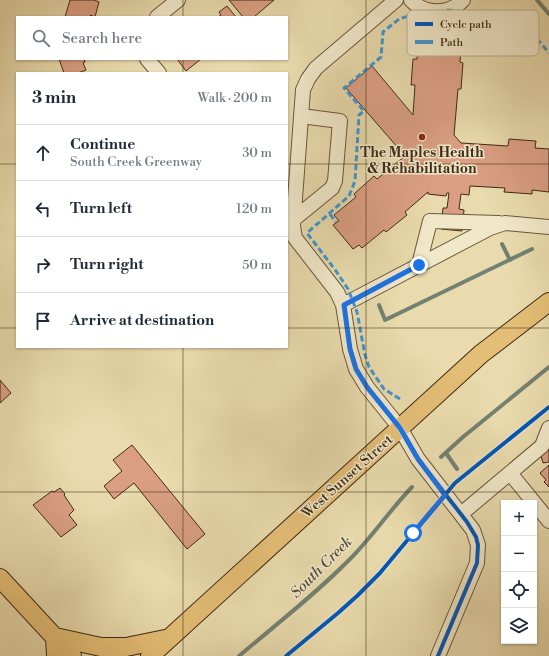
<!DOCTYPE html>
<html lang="en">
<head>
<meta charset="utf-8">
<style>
  :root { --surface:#fff; --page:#f6f6f7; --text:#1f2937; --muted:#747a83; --line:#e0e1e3 }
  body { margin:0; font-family:"Libre Bodoni",serif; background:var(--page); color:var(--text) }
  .controls { position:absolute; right:12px; bottom:12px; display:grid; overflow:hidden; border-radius:0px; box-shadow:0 1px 3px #0004 }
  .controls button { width:36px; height:36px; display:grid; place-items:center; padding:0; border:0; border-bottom:1px solid var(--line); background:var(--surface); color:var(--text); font:20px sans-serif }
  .stop { position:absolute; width:12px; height:12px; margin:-9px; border:3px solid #1a73e8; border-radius:50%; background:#fff }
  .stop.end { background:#1a73e8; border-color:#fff; box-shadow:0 1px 4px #0008 }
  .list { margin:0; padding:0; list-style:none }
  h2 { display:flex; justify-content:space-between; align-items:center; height:52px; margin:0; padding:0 16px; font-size:17px }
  h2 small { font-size:13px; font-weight:400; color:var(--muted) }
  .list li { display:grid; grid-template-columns:26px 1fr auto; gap:12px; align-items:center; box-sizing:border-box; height:56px; padding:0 16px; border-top:1px solid var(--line) }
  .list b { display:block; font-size:15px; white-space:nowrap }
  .list p { margin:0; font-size:13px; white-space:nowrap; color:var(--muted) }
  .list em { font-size:13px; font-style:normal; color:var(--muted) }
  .icon { flex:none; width:22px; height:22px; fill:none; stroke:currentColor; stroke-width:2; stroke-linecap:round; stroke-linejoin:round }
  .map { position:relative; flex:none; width:549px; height:656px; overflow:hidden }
  .search { position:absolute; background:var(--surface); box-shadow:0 1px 3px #0004; left:16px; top:16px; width:272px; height:44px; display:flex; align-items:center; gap:10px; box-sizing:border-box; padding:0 14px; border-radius:0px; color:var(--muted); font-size:15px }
  .panel { position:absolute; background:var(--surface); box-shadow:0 1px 3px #0004; left:16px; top:72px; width:272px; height:276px; border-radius:0px }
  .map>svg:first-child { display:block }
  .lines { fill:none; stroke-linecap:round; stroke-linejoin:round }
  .stream { stroke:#738172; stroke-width:4 }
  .building { fill:#da9f83; stroke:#3e2b17 }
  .minor-casing { stroke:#69573c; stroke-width:16 }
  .major-casing { stroke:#3e2b17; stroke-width:20 }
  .minor { stroke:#f1e8ca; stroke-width:14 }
  .major { stroke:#e4be76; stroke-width:18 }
  .quiet { stroke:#3f96d4; stroke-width:3; stroke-dasharray:6 3; stroke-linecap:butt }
  .cycleway-casing { stroke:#f1e8ca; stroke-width:6 }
  .cycleway { stroke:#0057b8; stroke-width:4 }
  .route { stroke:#1a73e8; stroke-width:5 }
  .grid { fill:none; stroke:#3e2b17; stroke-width:1; stroke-opacity:0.55 }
  .poi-dot { fill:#8f2418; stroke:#f1e8ca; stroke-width:1.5 }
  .labels { text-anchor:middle; stroke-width:3; stroke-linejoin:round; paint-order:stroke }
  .poi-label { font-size:14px; font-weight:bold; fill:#3e2b17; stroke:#f1e8ca }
  .street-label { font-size:14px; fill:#3e2b17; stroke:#f1e8ca }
  .water-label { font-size:15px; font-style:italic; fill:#544f3d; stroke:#f1e8ca }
  .key { fill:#f1e8ca; stroke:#bbaf94; stroke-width:1 }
  .key-label { font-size:11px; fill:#3e2b17 }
</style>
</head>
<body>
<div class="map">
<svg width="549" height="656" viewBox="0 0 549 656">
  <rect width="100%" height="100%" fill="#e9dbad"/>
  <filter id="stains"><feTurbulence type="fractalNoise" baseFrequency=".005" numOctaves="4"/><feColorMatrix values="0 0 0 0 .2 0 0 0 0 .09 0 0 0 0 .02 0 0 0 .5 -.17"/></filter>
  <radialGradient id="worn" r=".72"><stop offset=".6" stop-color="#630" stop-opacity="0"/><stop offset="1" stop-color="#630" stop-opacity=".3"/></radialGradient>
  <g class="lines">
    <path class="stream" d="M537,0L549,14
      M502,244L510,260
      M379,305L385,320L532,249
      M446,453L457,469
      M441,457L463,437L549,367
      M239,656C278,623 318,592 353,556C374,534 391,509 412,487"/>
  </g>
  <path class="building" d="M70,0H94L99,2L95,17L90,15L91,17H65Z
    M229,0H274L254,17H243Z
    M227,6L236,17H218L221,15L219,12Z
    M420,22L456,25L455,32L462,33L460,62L463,63L461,89H458L454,135L461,143L508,146L509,139L536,141L535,148L549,149V192L532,190V194L504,192L505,188L470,186L469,195L461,194L459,209L464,210L462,231L441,229L443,208H447L449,193H447L446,196L428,194V192L405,212L407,215L386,232L384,230L362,248L359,245L353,249L333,225L339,221L334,215L356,197L354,194L374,176L377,179L405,156L346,88L372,66L413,115L415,85H411L413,59H417Z
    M59,59H84L85,62L83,63L86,70L78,73H64Z
    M177,59H201L186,71Z
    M0,380L11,393L0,403Z
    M132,445L205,534L187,549L134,483L114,499L104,486L122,471L113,460Z
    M549,450V462L543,463L540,452Z
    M549,465V487L544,482L546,480L540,473Z
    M60,488L65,494L64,495L74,510L69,515L77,525L61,537L33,505L52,491L54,492Z"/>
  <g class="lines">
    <g class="minor-casing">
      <path id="minor" d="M396,0L316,68L308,79L303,90L293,226L295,238L337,292L343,305L350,349L356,369L367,387L400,428L418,459L473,530L478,545L477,563L438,656
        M411,0C425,15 449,15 463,0
        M157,17L178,0
        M147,59L159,73
        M294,219L332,188L335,181L340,121L301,116
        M419,265L430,221L499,223
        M343,305L490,228L505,223L549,227
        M510,473L549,521
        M461,514L542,446L549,428"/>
    </g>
    <g class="major-casing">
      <path id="major" d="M0,578L72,656
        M56,656L55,637L101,647H126L170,638
        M150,656L481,354L549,302"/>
    </g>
    <use href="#minor" class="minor"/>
    <use href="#major" class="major"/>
    <path class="quiet" d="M447,10L509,17L524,23L549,53
      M330,214L336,222
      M400,399L384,389L369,367L365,355L357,312L348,289L336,271L307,233L349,196L355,181L359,115L364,111L344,88L381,57L383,32L399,19L412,15L426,18L450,20V23"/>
    <g class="cycleway-casing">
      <path id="cycleway" d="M400,428L418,459L467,522L476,537L478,545L477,563L438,656
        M286,656L338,613L357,596L380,573L455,483L549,407"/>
    </g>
    <use href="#cycleway" class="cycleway"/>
  </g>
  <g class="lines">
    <path class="route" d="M413,533L445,495L418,459L400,428L367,387L356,369L350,349L344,305L419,265"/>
  </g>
  <path class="grid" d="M183,0V17M366,0V656M183,59V73M0,164H17M287,164H549M0,328H17M287,328H549M183,347V656M0,492H549"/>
  <circle class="poi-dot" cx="422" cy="137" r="4"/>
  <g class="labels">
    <g class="poi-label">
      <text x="422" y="157">The Maples Health<tspan x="422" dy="16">&amp; Rehabilitation</tspan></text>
    </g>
    <g class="street-label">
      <text transform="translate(347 476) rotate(-42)" y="5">West Sunset Street</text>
    </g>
    <g class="water-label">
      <text transform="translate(321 567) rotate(-45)" y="5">South Creek</text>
    </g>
  </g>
  <rect x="407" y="10" width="132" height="46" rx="6" class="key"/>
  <rect x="415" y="22" width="18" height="4" fill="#0057b8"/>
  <rect x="415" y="40" width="18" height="4" fill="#3f96d4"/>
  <g class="key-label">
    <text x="440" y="28">Cycle path</text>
    <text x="440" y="46">Path</text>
  </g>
  <rect width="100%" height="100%" filter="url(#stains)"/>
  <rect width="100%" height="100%" fill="url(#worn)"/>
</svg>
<div class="controls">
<button>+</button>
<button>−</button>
<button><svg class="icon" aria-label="locate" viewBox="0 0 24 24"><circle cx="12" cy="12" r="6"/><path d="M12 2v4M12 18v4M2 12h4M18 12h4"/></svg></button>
<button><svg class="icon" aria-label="layers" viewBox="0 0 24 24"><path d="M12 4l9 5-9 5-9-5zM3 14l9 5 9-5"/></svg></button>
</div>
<div class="stop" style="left:413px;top:533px"></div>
<div class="stop end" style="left:419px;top:265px"></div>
<div class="search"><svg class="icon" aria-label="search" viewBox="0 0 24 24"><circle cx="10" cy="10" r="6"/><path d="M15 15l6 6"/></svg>Search here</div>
<section class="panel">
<h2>3 min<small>Walk · 200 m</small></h2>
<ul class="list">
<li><svg class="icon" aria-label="ahead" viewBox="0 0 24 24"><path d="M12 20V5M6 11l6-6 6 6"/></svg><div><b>Continue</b><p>South Creek Greenway</p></div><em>30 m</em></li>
<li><svg class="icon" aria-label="left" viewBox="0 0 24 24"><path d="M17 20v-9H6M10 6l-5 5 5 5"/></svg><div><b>Turn left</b></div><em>120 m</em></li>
<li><svg class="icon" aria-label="right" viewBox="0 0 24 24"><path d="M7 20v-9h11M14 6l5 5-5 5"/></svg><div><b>Turn right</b></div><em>50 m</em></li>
<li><svg class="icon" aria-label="arrive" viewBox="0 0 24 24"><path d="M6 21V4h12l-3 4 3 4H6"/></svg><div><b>Arrive at destination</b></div></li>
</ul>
</section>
</div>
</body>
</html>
